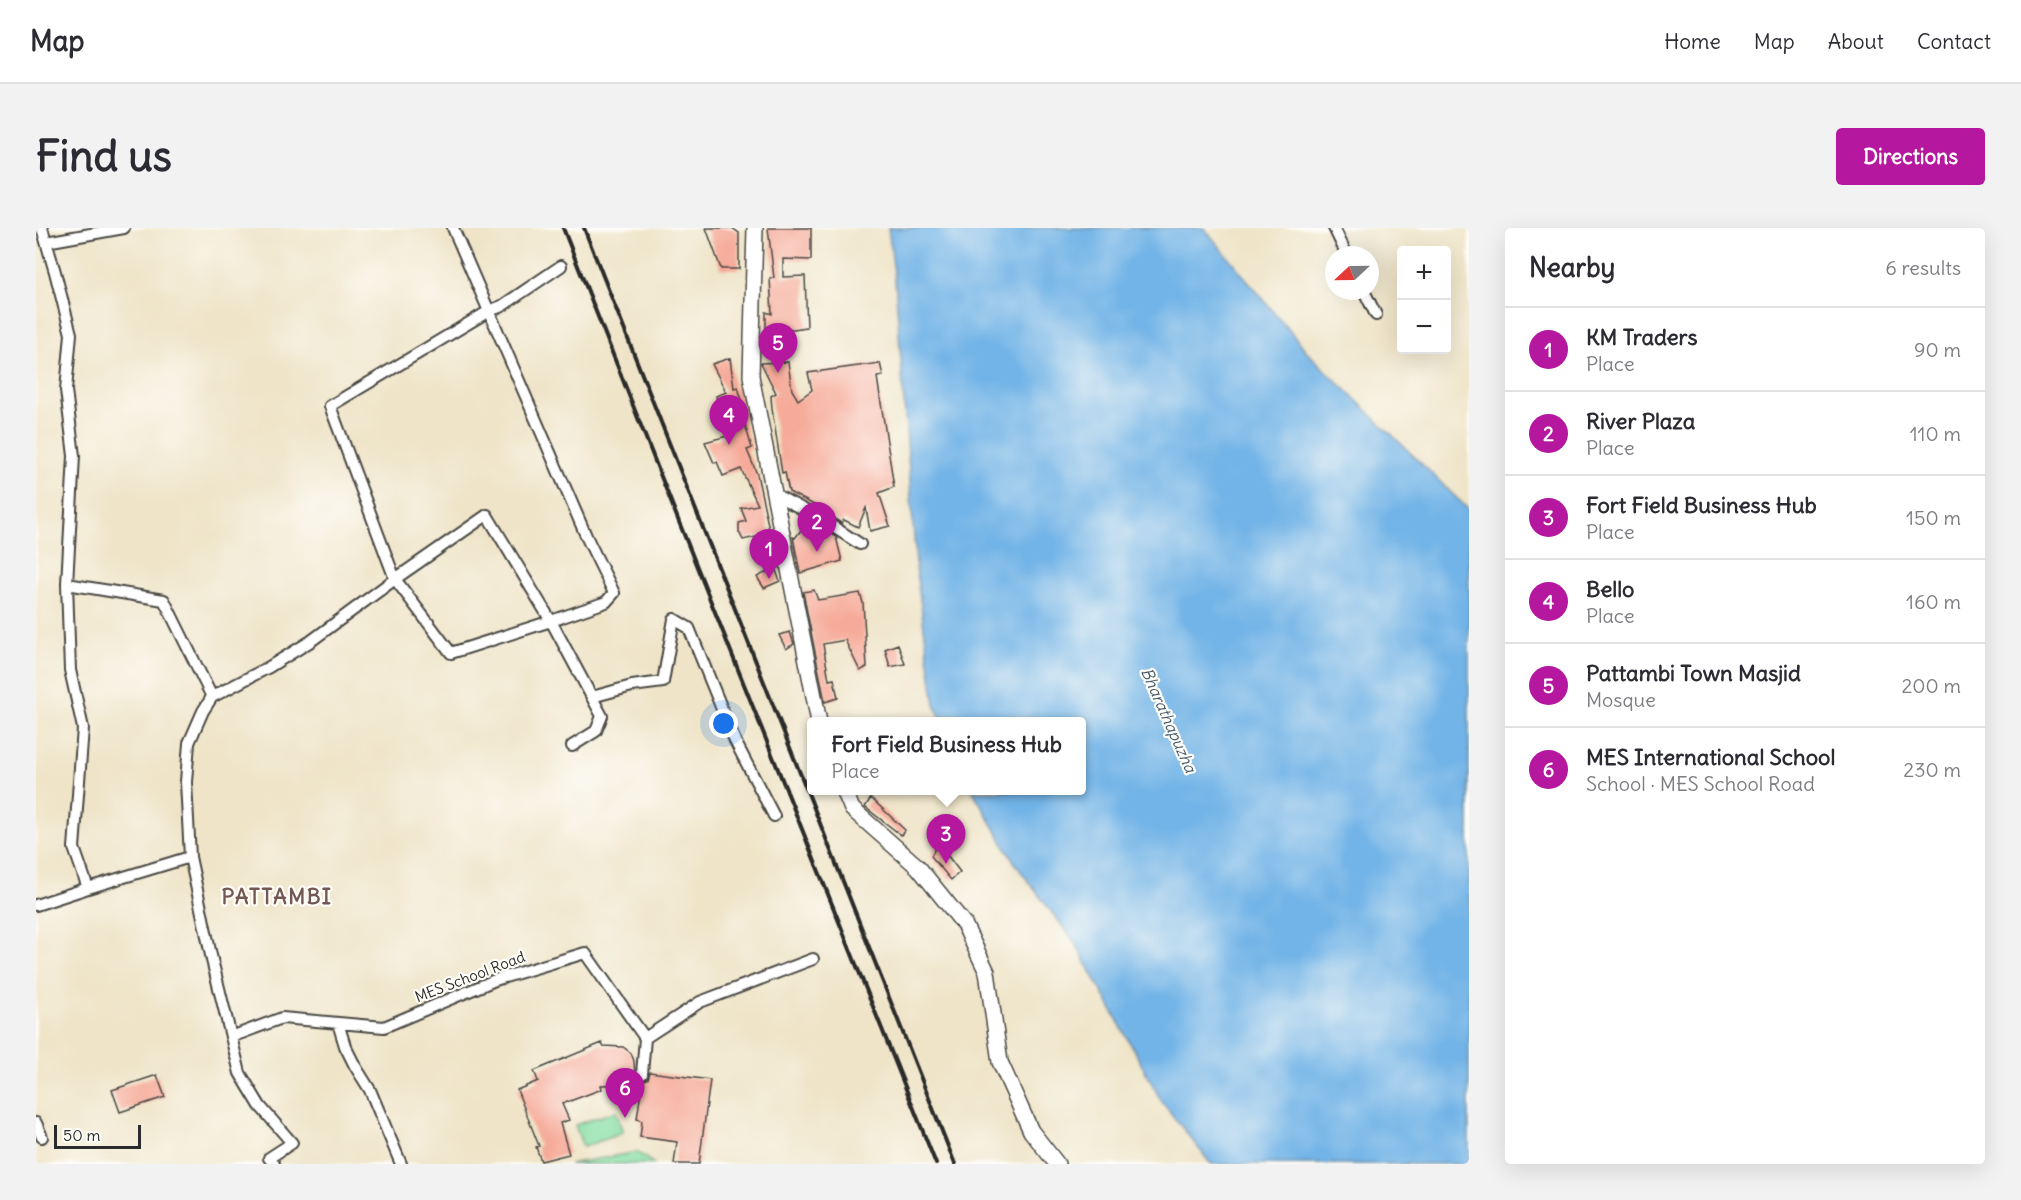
<!DOCTYPE html>
<html lang="en">
<head>
<meta charset="utf-8">
<style>
  :root { --surface:#fff; --page:#f2f2f3; --text:#2b2b33; --muted:#7c7c81; --line:#e1e1e2; --accent:#b5179e }
  body { margin:0; font-family:Delius,sans-serif; background:var(--page); color:var(--text) }
  .controls { position:absolute; right:18px; top:18px; display:grid; overflow:hidden; border-radius:6px; box-shadow:0 6px 24px #0002 }
  .controls button { width:54px; height:54px; display:grid; place-items:center; padding:0; border:0; border-bottom:2px solid var(--line); background:var(--surface); color:var(--text); font:30px sans-serif }
  .compass { position:absolute; left:1289px; top:18px; width:54px; height:54px; border-radius:50%; background:var(--surface); box-shadow:0 6px 24px #0002; rotate:248deg }
  .scale { position:absolute; left:18px; bottom:15px; width:87px; box-sizing:border-box; padding-left:6px; border:3px solid #2b2b2b; border-top:0; font-size:16px; line-height:21px; white-space:nowrap; color:#2b2b2b; -webkit-text-stroke:4px #fdfcf7; paint-order:stroke }
  .you { position:absolute; left:688px; top:496px; width:21px; height:21px; margin:-15px; border:4px solid #fff; border-radius:50%; background:#1a73e8; box-shadow:0 0 0 9px #1a73e833 }
  .badge { display:grid; place-items:center; width:39px; height:39px; border-radius:50%; background:var(--accent); color:#fff; font-size:20px; font-weight:700 }
  .pin { position:absolute; translate:-50% -50px; filter:drop-shadow(0 2px 3px #0008) }
  .pin::after { content:''; position:absolute; top:32px; width:21px; height:18px; background:inherit; clip-path:polygon(0 0,100% 0,50% 100%) }
  .popup { position:absolute; left:771px; top:489px; width:279px; height:78px; box-sizing:border-box; display:grid; place-content:center; border-radius:6px; background:var(--surface); filter:drop-shadow(0 2px 4px #0005); font-size:20px; white-space:nowrap; color:var(--muted) }
  .popup b { font-size:22px; color:var(--text) }
  .popup::after { content:''; position:absolute; left:50%; top:100%; margin-left:-12px; border:12px solid transparent; border-top-color:var(--surface) }
  .list { margin:0; padding:0; list-style:none }
  h2 { display:flex; justify-content:space-between; align-items:center; height:78px; margin:0; padding:0 24px; font-size:26px }
  h2 small { font-size:20px; font-weight:400; color:var(--muted) }
  .list li { display:grid; grid-template-columns:39px 1fr auto; gap:18px; align-items:center; box-sizing:border-box; height:84px; padding:0 24px; border-top:2px solid var(--line) }
  .list b { display:block; font-size:22px; white-space:nowrap }
  .list p { margin:0; font-size:20px; white-space:nowrap; color:var(--muted) }
  .list em { font-size:20px; font-style:normal; color:var(--muted) }
  .map { position:relative; flex:none; width:1433px; height:936px; overflow:hidden; border-radius:6px }
  header { display:flex; align-items:center; gap:36px; box-sizing:border-box; height:84px; padding:0 30px; background:var(--surface); border-bottom:2px solid var(--line) }
  header strong { font-size:28px }
  nav { display:flex; gap:33px; margin-inline-start:auto; font-size:21px }
  .intro { display:flex; align-items:center; justify-content:space-between; box-sizing:border-box; height:144px; padding:0 36px }
  h1 { margin:0; font-size:42px }
  .button { padding:15px 27px; border-radius:6px; background:var(--accent); color:#fff; font-size:21px; font-weight:700 }
  main { display:flex; gap:36px; padding:0 36px }
  aside { flex:1; background:var(--surface); border-radius:6px; box-shadow:0 6px 24px #0002 }
  .map>svg:first-child { display:block }
  .green { fill:#85dea3; stroke:#588467; stroke-width:1.5 }
  .water { fill:#72b4e7; stroke:#4e7089; stroke-width:1.5 }
  .building { fill:#f6aa99 }
  .lines { fill:none; stroke-linecap:round; stroke-linejoin:round }
  .street-casing { stroke:#484743; stroke-width:14 }
  .secondary-casing { stroke:#484743; stroke-width:18 }
  .street { stroke:#fff; stroke-width:10 }
  .secondary { stroke:#fff; stroke-width:15 }
  .rail { stroke:#2b2b2b; stroke-width:4 }
  .labels { text-anchor:middle; stroke-width:4.5; stroke-linejoin:round; paint-order:stroke }
  .street-label { font-size:15px; fill:#2b2b2b; stroke:#fdfcf7 }
  .water-label { font-size:16px; font-style:italic; fill:#445b6d; stroke:#fdfcf7 }
  .district-label { font-size:21px; font-weight:bold; letter-spacing:1.5px; fill:#725752; stroke:#fdfcf7 }
</style>
</head>
<body>
<header>
<strong>Map</strong>
<nav><a>Home</a><a>Map</a><a>About</a><a>Contact</a></nav>
</header>
<div class="intro"><h1>Find us</h1><a class="button">Directions</a></div>
<main>
<div class="map">
<svg width="1433" height="936" viewBox="0 0 1433 936">
  <rect width="100%" height="100%" fill="#fdfcf7"/>
  <filter id="ink" filterUnits="userSpaceOnUse"><feTurbulence type="fractalNoise" baseFrequency=".0167" numOctaves="2"/><feDisplacementMap in="SourceGraphic" scale="12" xChannelSelector="R" yChannelSelector="G"/><feConvolveMatrix kernelMatrix="1 2 1 2 8 2 1 2 1" color-interpolation-filters="sRGB"/></filter>
  <filter id="wash" filterUnits="userSpaceOnUse"><feTurbulence type="fractalNoise" baseFrequency=".008" numOctaves="4" result="noise"/><feDisplacementMap in="SourceGraphic" scale="24" xChannelSelector="R" yChannelSelector="G"/><feGaussianBlur stdDeviation="1.35" result="paint"/><feColorMatrix in="noise" values="0 0 0 0 0 0 0 0 0 0 0 0 0 0 0 0 0 1.4 0 .05"/><feComposite in="paint" operator="in"/></filter>
  <g filter="url(#wash)">
    <rect width="100%" height="100%" fill="#efe4c8"/>
    <path class="green" d="M580,883L587,905L547,919L539,897Z
      M601,924L618,936H533Z"/>
    <path class="water" d="M852,0H1168L1273,126L1433,282V936H1175L1126,874L1040,716L980,637L937,563L1045,562V494L906,493L899,477L881,350L859,52Z"/>
    <g id="blocks">
      <path class="building" d="M670,0H696L703,5V41H685Z
        M732,0H775V32L747,31V49L769,48L771,99L730,105V84L736,86L734,50H738Z
        M694,130L698,160L702,159L711,190H707L716,220L711,222L721,246L734,306L707,312L703,304V295L710,293L705,280L722,277L705,241L687,248L681,234L678,235L669,214L695,207L686,201L680,168L690,164L676,136Z
        M752,134L756,162L762,172L776,162L772,145L844,135L847,148L841,149L858,259L843,265L854,298L834,303L830,280L822,299L808,292L805,295L781,280L782,279L753,264L749,244L746,245L736,181L735,168L740,165L725,135Z
        M772,293L800,309L806,333L764,345L757,309L759,310Z
        M739,340L744,353L728,360L721,349Z
        M778,362L782,372L824,365L827,375L831,439L824,443L809,412L787,416L793,452L798,451L802,470L789,474L767,364Z
        M754,404L758,416L750,421L743,407Z
        M862,416L869,436L854,439L849,421Z
        M835,570L869,602L865,607L829,579Z
        M902,615L924,644L915,652L895,628Z
        M566,815L567,818L587,819L595,825L598,833L599,849L605,853L612,851L614,844L674,852L663,936H638L641,914L604,909L606,893L601,891L606,856L565,857L566,861L526,876L533,892L524,895L533,926L505,933L500,919L503,918L481,862L502,853L498,843Z
        M121,847L129,869L84,884L76,862Z"/>
    </g>
  </g>
  <g filter="url(#ink)">
    <use href="#blocks" fill-opacity="0" stroke="#484743" stroke-width="1.5"/>
    <g class="lines">
      <g class="street-casing">
        <path id="street" d="M6,0L19,44L35,106L30,162L38,228L31,356L34,442L47,500L38,620L52,660L154,629L150,554L153,515L167,483L176,469L233,439L275,413L359,351L451,287L515,393L415,425L359,351L294,178L453,83L466,78L525,38
          M417,0L551,310L578,365L570,374L515,393L566,488L560,503L536,518
          M1298,0L1311,27
          M10,14L88,0
          M1328,63L1340,87
          M738,266L785,291L824,316
          M31,356L128,372L176,469
          M556,469L596,458L627,454L638,391L653,400L699,513L738,588
          M154,629L176,732L204,845L224,878L256,915L233,930L238,936
          M0,677L52,660
          M302,795L309,818L319,838L334,862L365,936
          M195,809L246,790L348,799L459,752L549,725L609,810L606,846
          M609,810L664,774L777,731
          M0,895L6,909"/>
      </g>
      <g class="secondary-casing">
        <path id="secondary" d="M719,0L715,148L783,494
          M808,562L816,581L882,639L928,696L951,744L964,834L995,903L1021,936"/>
      </g>
      <use href="#street" class="street"/>
      <use href="#secondary" class="secondary"/>
      <path class="rail" d="M527,0L639,284L900,936
        M548,0L919,936"/>
    </g>
  </g>
  <g class="labels">
    <g class="street-label">
      <text transform="translate(434 749) rotate(-21)" y="5">MES School Road</text>
    </g>
    <g class="water-label">
      <text transform="translate(1133 492) rotate(66)" y="6">Bharathapuzha</text>
    </g>
    <g class="district-label">
      <text x="241" y="676">PATTAMBI</text>
    </g>
  </g>
</svg>
<div class="controls">
<button>+</button>
<button>−</button>
</div>
<svg class="compass" viewBox="-18 -18 36 36"><path d="M0-13l5 13h-10z" fill="#e53935"/><path d="M0 13l5-13h-10z" fill="#7c7c81"/></svg>
<div class="scale">50 m</div>
<div class="you"></div>
<div class="pin badge" style="left:733px;top:351px">1</div>
<div class="pin badge" style="left:781px;top:324px">2</div>
<div class="pin badge" style="left:910px;top:636px">3</div>
<div class="popup"><b>Fort Field Business Hub</b>Place</div>
<div class="pin badge" style="left:693px;top:217px">4</div>
<div class="pin badge" style="left:742px;top:145px">5</div>
<div class="pin badge" style="left:589px;top:890px">6</div>
</div>
<aside>
<h2>Nearby<small>6 results</small></h2>
<ul class="list">
<li><span class="badge">1</span><div><b>KM Traders</b><p>Place</p></div><em>90 m</em></li>
<li><span class="badge">2</span><div><b>River Plaza</b><p>Place</p></div><em>110 m</em></li>
<li><span class="badge">3</span><div><b>Fort Field Business Hub</b><p>Place</p></div><em>150 m</em></li>
<li><span class="badge">4</span><div><b>Bello</b><p>Place</p></div><em>160 m</em></li>
<li><span class="badge">5</span><div><b>Pattambi Town Masjid</b><p>Mosque</p></div><em>200 m</em></li>
<li><span class="badge">6</span><div><b>MES International School</b><p>School · MES School Road</p></div><em>230 m</em></li>
</ul>
</aside>
</main>
</body>
</html>
